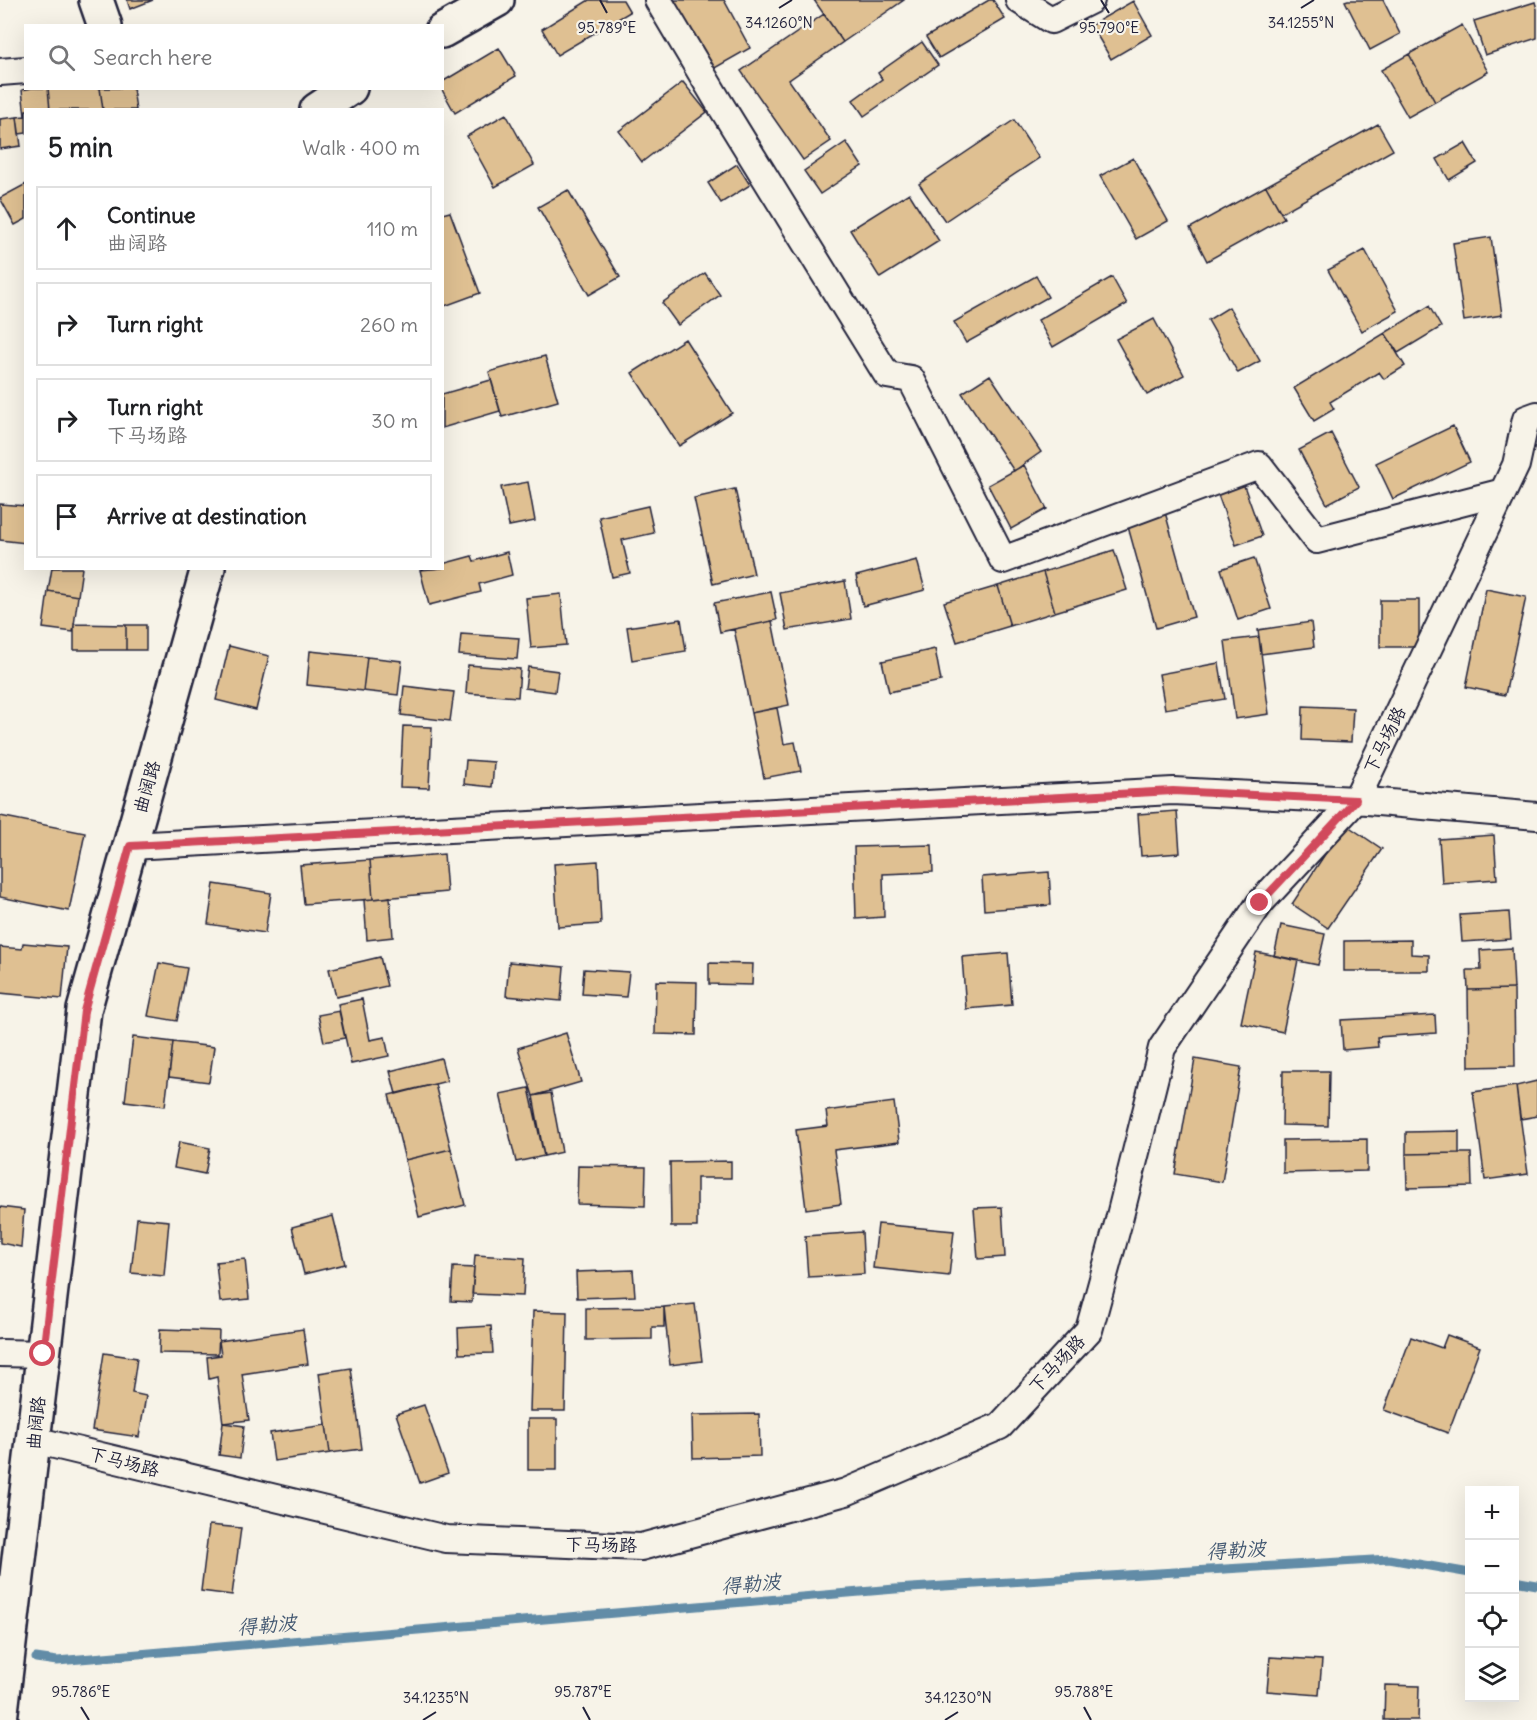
<!DOCTYPE html>
<html lang="en">
<head>
<meta charset="utf-8">
<style>
  :root { --surface:#fff; --page:#f6f6f6; --text:#202124; --muted:#757577; --line:#e0e0e0 }
  body { margin:0; font-family:Delius,"LXGW WenKai TC",sans-serif; background:var(--page); color:var(--text) }
  .controls { position:absolute; right:18px; bottom:18px; display:grid; overflow:hidden; border-radius:0px; box-shadow:0 6px 24px #0002 }
  .controls button { width:54px; height:54px; display:grid; place-items:center; padding:0; border:0; border-bottom:2px solid var(--line); background:var(--surface); color:var(--text); font:30px sans-serif }
  .stop { position:absolute; width:18px; height:18px; margin:-14px; border:4px solid #d1495b; border-radius:50%; background:#fff }
  .stop.end { background:#d1495b; border-color:#fff; box-shadow:0 2px 6px #0008 }
  .list { margin:0; padding:0; list-style:none }
  h2 { display:flex; justify-content:space-between; align-items:center; height:78px; margin:0; padding:0 24px; font-size:26px }
  h2 small { font-size:20px; font-weight:400; color:var(--muted) }
  .list li { display:grid; grid-template-columns:39px 1fr auto; gap:18px; align-items:center; box-sizing:border-box; height:84px; margin:0 12px 12px; padding:0 12px; border:2px solid var(--line); border-radius:0px }
  .list b { display:block; font-size:22px; white-space:nowrap }
  .list p { margin:0; font-size:20px; white-space:nowrap; color:var(--muted) }
  .list em { font-size:20px; font-style:normal; color:var(--muted) }
  .icon { flex:none; width:33px; height:33px; fill:none; stroke:currentColor; stroke-width:2; stroke-linecap:round; stroke-linejoin:round }
  .map { position:relative; flex:none; width:1537px; height:1720px; overflow:hidden }
  .search { position:absolute; background:var(--surface); box-shadow:0 6px 24px #0002; left:24px; top:24px; width:420px; height:66px; display:flex; align-items:center; gap:15px; box-sizing:border-box; padding:0 21px; border-radius:0px; color:var(--muted); font-size:22px }
  .panel { position:absolute; background:var(--surface); box-shadow:0 6px 24px #0002; left:24px; top:108px; width:420px; height:462px; border-radius:0px }
  .map>svg:first-child { display:block }
  .lines { fill:none; stroke-linecap:round; stroke-linejoin:round }
  .stream { stroke:#628ca7; stroke-width:9 }
  .building { fill:#dfc092; stroke:#22223b; stroke-width:1.5 }
  .street-casing { stroke:#22223b; stroke-width:30 }
  .secondary-casing { stroke:#22223b; stroke-width:38 }
  .street { stroke:#f7f3e8; stroke-width:26 }
  .secondary { stroke:#f7f3e8; stroke-width:33 }
  .route { stroke:#d1495b; stroke-width:8 }
  .ticks { fill:none; stroke:#22223b; stroke-width:2 }
  .labels { text-anchor:middle; stroke-width:4.5; stroke-linejoin:round; paint-order:stroke }
  .street-label { font-size:18px; fill:#22223b; stroke:#f7f3e8 }
  .water-label { font-size:20px; font-style:italic; fill:#425771; stroke:#f7f3e8 }
  .ticks-label { font-size:15px; text-anchor:middle; fill:#22223b; stroke:#f7f3e8; stroke-width:4.5; stroke-linejoin:round; paint-order:stroke }
</style>
</head>
<body>
<div class="map">
<svg width="1537" height="1720" viewBox="0 0 1537 1720">
  <rect width="100%" height="100%" fill="#f7f3e8"/>
  <filter id="ink" filterUnits="userSpaceOnUse"><feTurbulence type="fractalNoise" baseFrequency=".0167" numOctaves="2"/><feDisplacementMap in="SourceGraphic" scale="12" xChannelSelector="R" yChannelSelector="G"/><feConvolveMatrix kernelMatrix="1 2 1 2 8 2 1 2 1" color-interpolation-filters="sRGB"/></filter>
  <g filter="url(#ink)">
    <g class="lines">
      <path class="stream" d="M1514,1581L1537,1585
        M36,1658L57,1661L895,1589L1389,1559L1470,1573"/>
    </g>
    <path class="building" d="M127,0H153L130,9Z
      M589,0H623L630,12L557,55L542,29Z
      M674,0H724L750,48L713,69Z
      M814,0H904L843,42Z
      M989,0H993L1005,19L939,58L926,37Z
      M1348,0H1383L1400,34L1370,50L1345,1Z
      M1133,1L1152,35L1111,59L1091,25Z
      M1535,2L1537,9V38L1485,55L1474,21Z
      M824,14L843,42L789,80L831,141L803,160L741,71Z
      M1462,25L1488,72L1435,102L1409,54Z
      M922,42L938,65L864,116L853,100L882,79L878,73Z
      M499,48L516,76L455,113L441,88H442V82Z
      M1409,54L1435,102L1408,117L1381,70Z
      M683,82L707,112L642,162L619,131Z
      M32,88H48L50,110H26V133L19,134L17,117L25,116L22,90Z
      M48,88H100L103,110H50Z
      M100,88H133L136,110H103Z
      M506,114L534,165L495,187L467,136Z
      M17,117L21,146L0,149V119Z
      M1014,120L1039,158L945,221L919,184Z
      M1378,124L1393,150L1281,213L1266,186Z
      M846,142L862,166L820,194L804,171Z
      M1465,143L1477,163L1449,180L1437,159Z
      M1133,158L1168,221L1136,239L1100,176Z
      M737,164L750,185L721,203L708,183Z
      M26,184V219L15,225L0,198Z
      M1266,186L1284,218L1207,261L1190,228Z
      M568,190L620,277L589,295L538,207Z
      M909,193L939,241L880,278L850,230Z
      M450,212L480,293L442,307V214Z
      M1491,237L1502,315L1464,321L1453,243Z
      M1365,250L1398,311L1362,331L1328,270Z
      M705,273L720,295L678,325L662,303Z
      M1036,276L1048,297L966,343L954,322Z
      M1112,277L1127,304L1053,347L1038,320Z
      M1429,306L1441,327L1398,353L1385,333Z
      M1229,307L1260,361L1238,373L1208,320Z
      M1154,319L1184,375L1147,395L1116,339Z
      M1385,333L1405,366L1384,379L1379,372L1330,402L1334,409L1314,421L1294,388Z
      M685,339L732,413L679,446L632,373Z
      M545,356L558,401L502,417L489,372Z
      M990,375L1041,452L1014,471L962,393Z
      M491,380L500,411L442,428V394Z
      M1453,426L1470,462L1393,499L1376,463Z
      M1331,433L1359,487L1327,504L1299,450Z
      M1024,465L1047,509L1011,529L988,485Z
      M528,482L535,521L509,526L501,487Z
      M1243,483L1262,536L1236,545L1217,492Z
      M735,489L754,574L713,584L694,498Z
      M0,504L26,506V543L0,540Z
      M648,506L654,533L622,540L630,573L612,577L599,517Z
      M1165,512L1194,617L1156,628L1127,523Z
      M1114,550L1127,590L1055,612L1043,572Z
      M507,552L512,575L479,584L481,592L429,605L420,570L442,568V564L472,556L474,561Z
      M1254,558L1271,609L1238,620L1221,569Z
      M917,560L925,590L863,606L856,576Z
      M52,568H82L78,596L48,591Z
      M1043,572L1055,612L1010,626L998,586Z
      M845,581L851,619L787,630L780,593Z
      M998,586L1010,626L957,642L944,602Z
      M1486,589L1526,597L1505,695L1466,687Z
      M48,591L78,596L73,632L43,628Z
      M771,592L777,620L720,632L714,603Z
      M561,594L566,645L531,648L526,598Z
      M1380,600H1419V647H1380Z
      M681,619L686,651L632,660L627,627Z
      M772,621L789,705L751,713L734,629Z
      M1311,622L1314,647L1261,654L1258,630Z
      M74,624L126,625V650H74Z
      M126,625H146V650H126Z
      M461,634L519,638L517,659L459,655Z
      M1259,637L1269,714L1235,719L1225,641Z
      M229,646L269,656L256,710L216,700Z
      M935,649L941,681L889,692L882,661Z
      M310,651L367,657L363,691L307,685Z
      M367,657L402,661L398,695L363,691Z
      M1219,663L1225,699L1165,709L1159,674Z
      M468,665L520,669L518,697L466,693Z
      M528,667L558,671L555,692L525,688Z
      M404,686L454,692L450,721L401,715Z
      M1303,706L1353,708L1351,742L1302,740Z
      M777,708L784,744L795,742L801,771L764,778L751,713Z
      M403,726L432,727L429,788L400,787Z
      M466,760L494,762L492,787L464,784Z
      M1177,811L1180,853L1141,856L1138,814Z
      M0,816L85,833L69,911L0,897Z
      M1345,824L1382,849L1328,928L1292,904Z
      M1494,835L1497,879L1442,883L1439,839Z
      M932,845L933,872L883,874L884,917L856,919L854,847Z
      M444,854L447,892L373,899L370,860Z
      M370,860L373,899L304,904L300,865Z
      M598,861L601,924L558,927L554,864Z
      M1049,872L1051,905L984,910L982,877Z
      M214,884L271,893L265,933L208,924Z
      M390,897L393,937L367,940L364,900Z
      M1509,912L1511,939L1462,942L1460,915Z
      M1281,925L1325,934L1318,965L1274,956Z
      M1411,940V954L1429,955V971H1344V941Z
      M23,943L67,947L62,999L0,993V947L22,949Z
      M1512,948L1514,989L1468,990L1467,970H1481L1480,950Z
      M1256,952L1298,960L1283,1032L1241,1023Z
      M1008,953L1012,1005L966,1009L962,957Z
      M380,957L387,986L336,997L329,969Z
      M509,962L564,967L561,1001L506,996Z
      M159,963L187,968L177,1021L148,1016Z
      M709,963L753,964L752,985L709,984Z
      M584,969L629,972L626,997L582,994Z
      M656,981L697,982L696,1035L655,1034Z
      M1514,989L1515,1066L1469,1067L1468,990Z
      M362,999L370,1040L385,1037L389,1056L351,1064L338,1004Z
      M339,1011L345,1038L324,1042L318,1015Z
      M1435,1015L1436,1033L1377,1037L1378,1047L1343,1050L1341,1020Z
      M566,1033L581,1082L533,1096L518,1048Z
      M133,1037L173,1042L165,1106L125,1101Z
      M173,1042L214,1047L209,1082L169,1077Z
      M441,1058L447,1081L396,1094L390,1071Z
      M1195,1059L1241,1067L1222,1182L1175,1174Z
      M1283,1071H1329L1328,1126L1282,1125Z
      M1537,1081V1116L1520,1119L1516,1086Z
      M435,1084L451,1149L405,1160L389,1095Z
      M1516,1086L1528,1174L1485,1180L1473,1092Z
      M529,1088L544,1156L516,1162L500,1094Z
      M551,1093L562,1152L544,1156L533,1096Z
      M894,1102L899,1142L834,1150L841,1204L806,1209L796,1130L828,1126L826,1111Z
      M1459,1131V1153L1406,1154V1132Z
      M1367,1139V1171L1283,1173V1140Z
      M179,1142L210,1148L205,1174L174,1168Z
      M451,1149L465,1205L419,1217L405,1160Z
      M1459,1153H1471L1472,1186L1407,1188L1406,1154Z
      M731,1161V1178H697V1227H671L670,1162Z
      M578,1166L646,1167L645,1206L577,1204Z
      M0,1207L24,1210L21,1247L0,1243Z
      M1002,1207L1005,1257L978,1259L974,1208Z
      M333,1216L345,1264L304,1274L292,1227Z
      M137,1218L169,1221L164,1276L131,1273Z
      M878,1224L954,1231L949,1276L873,1268Z
      M862,1232L864,1274L808,1277L805,1236Z
      M475,1255L525,1258L523,1296L472,1294Z
      M245,1259L249,1299L220,1302L216,1262Z
      M453,1267L474,1268L472,1302L451,1301Z
      M633,1270L635,1296L577,1298L576,1272Z
      M695,1304L702,1361L670,1365L664,1307Z
      M664,1307V1327H652V1339L586,1340V1308Z
      M533,1311L567,1312L565,1411H530Z
      M491,1326L493,1353L459,1354L458,1328Z
      M160,1329L219,1331L218,1354L159,1353Z
      M303,1329L308,1364L242,1374L249,1420L223,1423L217,1377L209,1379L207,1357L221,1355L219,1341Z
      M1447,1335L1480,1347L1448,1433L1384,1410L1411,1337L1442,1348Z
      M104,1353L137,1358L132,1393L146,1396L139,1437L92,1430Z
      M351,1368L362,1449L330,1453L319,1373Z
      M424,1405L448,1473L420,1483L396,1414Z
      M759,1414L760,1456L693,1458L692,1415Z
      M528,1419H557V1470H528Z
      M223,1423L244,1426L240,1458L219,1455Z
      M326,1425L330,1453L274,1461L270,1433Z
      M209,1525L241,1528L232,1595L201,1591Z
      M1270,1657L1322,1660L1319,1695L1267,1691Z
      M1385,1685L1419,1686L1418,1720H1384Z"/>
    <g class="lines">
      <g class="street-casing">
        <path id="street" d="M658,0L718,101L887,375L911,379L1003,560L1259,465L1317,540L1503,492
          M1019,0L1051,20L1091,0
          M0,72L26,70
          M130,846L1173,791L1356,800L1537,816
          M0,1353L43,1354
          M34,1440L446,1539L641,1547L846,1492L1000,1426L1089,1330L1118,1224L1162,1048L1260,903L1356,800L1516,465L1526,419L1537,415"/>
      </g>
      <g class="secondary-casing">
        <path id="secondary" d="M96,0L105,26
          M442,31L497,0
          M317,110L350,88
          M0,1720L84,1010L208,568"/>
      </g>
      <use href="#street" class="street"/>
      <use href="#secondary" class="secondary"/>
    </g>
  </g>
  <g class="lines" filter="url(#ink)">
    <path class="route" d="M43,1354L84,1011L130,846L1173,791L1356,800L1260,903"/>
  </g>
  <path class="ticks" d="M600,0L607,13M1101,0L1109,13M779,8L792,0M1301,8L1314,0M81,1707L89,1720M583,1707L590,1720M1084,1707L1091,1720M423,1720L436,1712M945,1720L958,1712"/>
  <g class="labels">
    <g class="street-label">
      <text transform="translate(1385 740) rotate(-64)" y="6">下马场路</text>
      <text transform="translate(147 787) rotate(-74)" y="6">曲阔路</text>
      <text transform="translate(1057 1364) rotate(-47)" y="6">下马场路</text>
      <text transform="translate(36 1423) rotate(-84)" y="6">曲阔路</text>
      <text transform="translate(124 1462) rotate(14)" y="6">下马场路</text>
      <text transform="translate(601 1545) rotate(1)" y="6">下马场路</text>
    </g>
    <g class="water-label">
      <text transform="translate(1236 1550) rotate(-4)" y="7">得勒波</text>
      <text transform="translate(751 1584) rotate(-5)" y="7">得勒波</text>
      <text transform="translate(267 1625) rotate(-5)" y="7">得勒波</text>
    </g>
  </g>
  <g class="ticks-label">
    <text x="779" y="28">34.1260°N</text>
    <text x="1301" y="28">34.1255°N</text>
    <text x="607" y="33">95.789°E</text>
    <text x="1109" y="33">95.790°E</text>
    <text x="81" y="1697">95.786°E</text>
    <text x="583" y="1697">95.787°E</text>
    <text x="1084" y="1697">95.788°E</text>
    <text x="436" y="1703">34.1235°N</text>
    <text x="958" y="1703">34.1230°N</text>
  </g>
</svg>
<div class="controls">
<button>+</button>
<button>−</button>
<button><svg class="icon" aria-label="locate" viewBox="0 0 24 24"><circle cx="12" cy="12" r="6"/><path d="M12 2v4M12 18v4M2 12h4M18 12h4"/></svg></button>
<button><svg class="icon" aria-label="layers" viewBox="0 0 24 24"><path d="M12 4l9 5-9 5-9-5zM3 14l9 5 9-5"/></svg></button>
</div>
<div class="stop" style="left:43px;top:1354px"></div>
<div class="stop end" style="left:1260px;top:903px"></div>
<div class="search"><svg class="icon" aria-label="search" viewBox="0 0 24 24"><circle cx="10" cy="10" r="6"/><path d="M15 15l6 6"/></svg>Search here</div>
<section class="panel">
<h2>5 min<small>Walk · 400 m</small></h2>
<ul class="list">
<li><svg class="icon" aria-label="ahead" viewBox="0 0 24 24"><path d="M12 20V5M6 11l6-6 6 6"/></svg><div><b>Continue</b><p>曲阔路</p></div><em>110 m</em></li>
<li><svg class="icon" aria-label="right" viewBox="0 0 24 24"><path d="M7 20v-9h11M14 6l5 5-5 5"/></svg><div><b>Turn right</b></div><em>260 m</em></li>
<li><svg class="icon" aria-label="right" viewBox="0 0 24 24"><path d="M7 20v-9h11M14 6l5 5-5 5"/></svg><div><b>Turn right</b><p>下马场路</p></div><em>30 m</em></li>
<li><svg class="icon" aria-label="arrive" viewBox="0 0 24 24"><path d="M6 21V4h12l-3 4 3 4H6"/></svg><div><b>Arrive at destination</b></div></li>
</ul>
</section>
</div>
</body>
</html>
